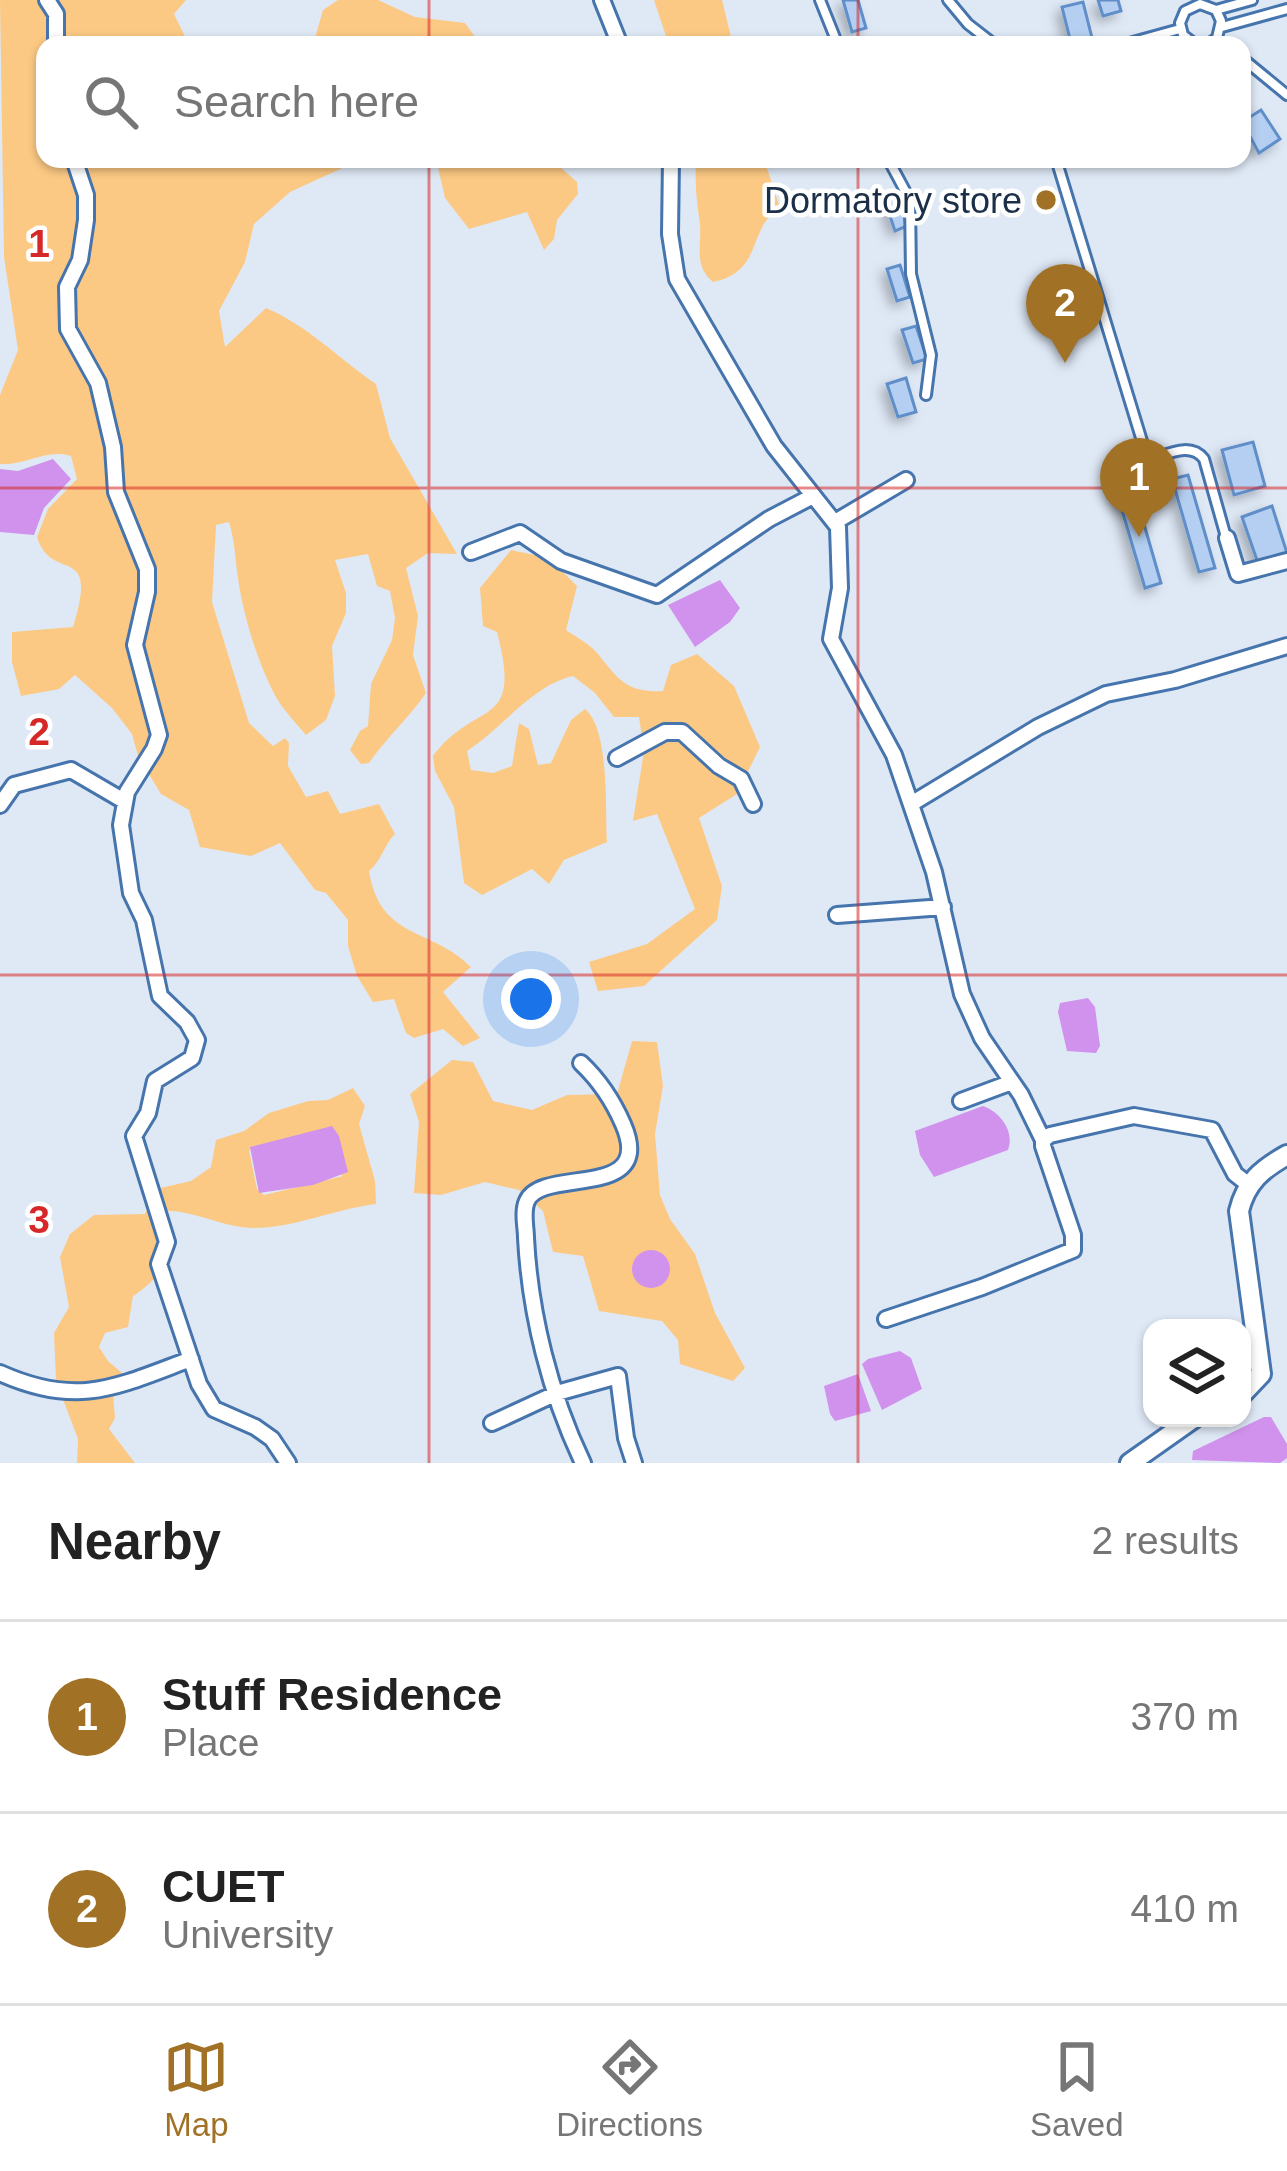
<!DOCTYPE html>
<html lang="en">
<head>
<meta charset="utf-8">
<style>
  :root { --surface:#fff; --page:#f6f6f6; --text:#222; --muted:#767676; --line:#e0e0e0; --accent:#a17125 }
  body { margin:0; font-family:Helvetica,sans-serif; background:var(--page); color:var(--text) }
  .controls { position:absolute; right:36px; bottom:36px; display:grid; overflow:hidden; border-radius:24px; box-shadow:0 3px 9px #0004 }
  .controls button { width:108px; height:108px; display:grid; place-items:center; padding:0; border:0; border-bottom:3px solid var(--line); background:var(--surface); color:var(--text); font:60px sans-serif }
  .you { position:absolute; left:531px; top:999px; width:42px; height:42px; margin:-30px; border:9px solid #fff; border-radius:50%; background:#1a73e8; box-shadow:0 0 0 18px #1a73e833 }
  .badge { display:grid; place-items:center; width:78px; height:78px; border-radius:50%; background:var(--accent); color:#fff; font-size:39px; font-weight:700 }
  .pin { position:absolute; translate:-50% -99px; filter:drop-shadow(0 3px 6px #0008) }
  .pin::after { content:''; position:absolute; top:63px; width:42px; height:36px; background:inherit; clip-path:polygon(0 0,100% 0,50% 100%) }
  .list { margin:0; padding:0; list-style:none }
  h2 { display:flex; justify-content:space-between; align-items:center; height:156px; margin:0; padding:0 48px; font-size:51px }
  h2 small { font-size:39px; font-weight:400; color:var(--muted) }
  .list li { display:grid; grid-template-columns:78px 1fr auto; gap:36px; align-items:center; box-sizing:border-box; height:192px; padding:0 48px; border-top:3px solid var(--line) }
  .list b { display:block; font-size:45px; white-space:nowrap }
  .list p { margin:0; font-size:39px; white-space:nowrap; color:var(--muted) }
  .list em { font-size:39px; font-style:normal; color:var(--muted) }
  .icon { flex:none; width:66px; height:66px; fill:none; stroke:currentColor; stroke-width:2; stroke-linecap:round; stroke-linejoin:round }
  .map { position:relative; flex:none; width:1287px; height:1463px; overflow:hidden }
  .search { position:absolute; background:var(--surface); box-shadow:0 3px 9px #0004; left:36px; right:36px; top:36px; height:132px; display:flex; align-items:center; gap:30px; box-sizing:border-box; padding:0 42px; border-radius:24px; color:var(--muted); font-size:45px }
  .sheet { height:540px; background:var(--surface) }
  nav { display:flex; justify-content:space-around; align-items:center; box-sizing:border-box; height:168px; border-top:3px solid var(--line); background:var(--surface); font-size:33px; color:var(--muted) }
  nav a { display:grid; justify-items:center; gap:6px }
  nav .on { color:var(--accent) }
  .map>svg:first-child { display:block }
  .green { fill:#fcc984; fill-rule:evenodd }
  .water { fill:#d092ec }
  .building { fill:#b4cff1; stroke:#5f8ec8; stroke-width:3; filter:url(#shadow) }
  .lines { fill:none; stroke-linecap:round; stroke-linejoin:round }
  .lane-casing { stroke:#4674ad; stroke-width:14 }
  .street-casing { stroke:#4674ad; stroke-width:20 }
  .secondary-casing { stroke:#4674ad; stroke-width:24 }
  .lane { stroke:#fff; stroke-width:8 }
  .street { stroke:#fff; stroke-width:14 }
  .secondary { stroke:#fff; stroke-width:18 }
  .grid { fill:none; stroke:#d62828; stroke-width:3; stroke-opacity:0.55 }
  .poi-dot { fill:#a17125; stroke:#fff; stroke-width:4.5 }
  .labels { text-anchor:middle; stroke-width:9; stroke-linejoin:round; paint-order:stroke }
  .poi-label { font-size:36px; fill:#1b2f47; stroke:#fff; text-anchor:end }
  .grid-label { font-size:39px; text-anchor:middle; font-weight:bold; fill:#d62828; stroke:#fff; stroke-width:9; stroke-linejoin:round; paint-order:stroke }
</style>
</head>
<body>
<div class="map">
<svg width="1287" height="1463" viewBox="0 0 1287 1463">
  <defs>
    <filter id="shadow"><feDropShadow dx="-5.5" dy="5.5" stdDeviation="6" flood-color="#0004"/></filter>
  </defs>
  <rect width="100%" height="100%" fill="#dfe9f6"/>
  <path class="green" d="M0,0H186L174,14L189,45H45V159H362L290,192L254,224L245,262L219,311L225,347L266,308C308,326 338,358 376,384L390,438L457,554L428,553L406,568L418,616L413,655L426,693C408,719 386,738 369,763L361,764L350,750L360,731L368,726L371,684L392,640L395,618L390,591L377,586L368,554L335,560L346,593V613L332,646L335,696L326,720L306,735C296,723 284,711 276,697C258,664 243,615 238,578C235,558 235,542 229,522L216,525L212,602L249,723L273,746L285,738L289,743L288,766L306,797L328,791L340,814L379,804L395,834C383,846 383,859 369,871C380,940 431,927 471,967L443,992L480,1038L463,1046L443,1029L414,1038L406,1033L394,999L373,1002L357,976L348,946V920L326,893L315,890L280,843L251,856L200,847L189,810L161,794L138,756L132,734L112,708L75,675L59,689L21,696L12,662V632L73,627C100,540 52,585 37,537L48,509L77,479L71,456C47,448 25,466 0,464V395L18,350L4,257Z
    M338,0H378L415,17L465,23L481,45H313L323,10Z
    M654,0H722L733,45H669Z
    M436,159H551L577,182L578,194L557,220L554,239L544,250L527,212L469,229L445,198Z
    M696,159H764L780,208C747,227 764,272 713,282C691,264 704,242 699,217C696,198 695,180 696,159Z
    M511,550L549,558L577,586L566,630C576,637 590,644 598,654C619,680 627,693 663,691L671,665L697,654L734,686L760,747L737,794L699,818L722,886L717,920L644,986L598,991L589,962L647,944L695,909L657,814L633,821L644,751L639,717H614L595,693L573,676C531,686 504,727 467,751L471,770L493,773L512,766L519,723L529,729L538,765L551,763L571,720L585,709C610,729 605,811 607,842L564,860L549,884L532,869L482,895L464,883L454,807L435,771L433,756C477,698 523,731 497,632L483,626L480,588Z
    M632,1041L657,1042L663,1086L655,1134L660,1195L670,1219L695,1254L715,1313L745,1368L733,1381L680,1364L678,1340L662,1321L599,1311L583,1256L553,1252L543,1211L519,1190L485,1182L441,1195L414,1193L419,1122L410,1094L452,1060L473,1062L493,1101L532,1110L567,1095L617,1094Z
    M353,1088L365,1106L359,1124L375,1181L376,1204C336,1209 293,1228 254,1228C222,1228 193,1209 161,1211C166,1252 172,1271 133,1296L128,1327L105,1333L99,1347L108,1361L122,1373L121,1388L113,1393L115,1418L109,1429L135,1463H77L78,1439L56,1381L54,1333L69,1307L60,1257L70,1234L94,1215L145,1214L156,1189L191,1181L211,1167L216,1140L244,1131L269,1113L308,1101L328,1100ZM281,1141L343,1176L264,1195L257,1189L249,1150Z"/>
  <path class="water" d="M53,459L71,479L44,508L34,535L0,532V469L18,471Z
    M720,580L740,608L730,622L695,647L668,605Z
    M1088,998L1095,1007L1100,1046L1096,1053L1067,1051L1058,1012L1060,1003Z
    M983,1106C1000,1112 1015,1131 1008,1150L934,1177L920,1155L915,1131Z
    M332,1126L339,1136L348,1172L313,1185L259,1193L250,1147Z
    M632 1269a19 19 0 1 1 38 0a19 19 0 1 1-38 0Z
    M900,1351L911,1358L922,1389L882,1410L862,1364L868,1359Z
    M858,1374L871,1411L835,1421L830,1414L824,1386Z
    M1264,1417H1271L1287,1444V1458L1280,1463L1192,1460L1193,1451Z"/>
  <path class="building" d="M843,0H858L866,28L852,32Z
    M1098,0H1118L1121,11L1103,16Z
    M1083,2L1092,38L1071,43L1062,7Z
    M1261,110L1280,139L1259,153L1242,122Z
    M897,194L907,226L895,231L884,198Z
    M900,265L910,297L897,301L887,269Z
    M916,326L927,359L913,363L902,330Z
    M906,378L916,412L898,417L887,384Z
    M1253,442L1265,486L1234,495L1222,450Z
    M1188,475L1215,568L1199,572L1172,479Z
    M1133,486L1161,583L1145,588L1116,490Z
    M1272,506L1287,553L1258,563L1242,517Z"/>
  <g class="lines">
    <g class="lane-casing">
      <path id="lane" d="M820,0L838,45
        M948,0L968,24L995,45
        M1216,10L1252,0
        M1222,27L1287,9
        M1122,45L1180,29
        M1196,45L1183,35L1180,23L1185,11L1200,4L1216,10L1221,21L1217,38L1207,45
        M1242,58L1287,95
        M888,159L910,200L911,274L931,355L926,395
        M1056,159L1156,487
        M1148,460C1167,455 1190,441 1204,459L1226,537"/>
    </g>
    <g class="street-casing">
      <path id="street" d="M47,0L56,14V45
        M602,0L620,45
        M74,159L86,195V220L80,260L67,287L68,329L98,383L113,447L116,492L147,569V592L135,645L159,735L154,749L127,792L121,825L131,893L144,920L160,996L187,1022L197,1040L192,1058L155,1081L148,1113L134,1136L167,1242L159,1264L199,1384L214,1409L255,1427L272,1439L288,1463
        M671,159L670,234L677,279L774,446L838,527L840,588L831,639L894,755L934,872L962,994L982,1038L1021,1095L1043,1140
        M835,522L906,480
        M1227,538L1238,574L1287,561
        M471,552L520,533L561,561L657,595L769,519L813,496
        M617,758L665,732H682L719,766L741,779L753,804
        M911,804L1038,727L1106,694L1175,680L1287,646
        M0,805L14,785L71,770L124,801
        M837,915L943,907
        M581,1063C599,1080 613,1101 623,1124C657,1202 542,1166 527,1201C522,1212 526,1227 526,1238C530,1314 550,1394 583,1463
        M961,1101L1012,1082
        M886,1319L982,1287L1073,1250V1235L1043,1146V1140L1050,1135L1134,1116L1212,1130L1235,1174L1249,1185
        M0,1373C78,1408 116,1387 191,1359
        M492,1423L557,1393L618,1376L626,1438L634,1463"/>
    </g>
    <g class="secondary-casing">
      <path id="secondary" d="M1242,1394L1261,1374L1239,1211C1246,1182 1262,1169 1287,1155
        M1130,1463L1194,1418"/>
    </g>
    <use href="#lane" class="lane"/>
    <use href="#street" class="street"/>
    <use href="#secondary" class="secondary"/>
  </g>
  <path class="grid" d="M429,0V45M858,0V45M429,159V1463M858,159V1463M0,488H1287M0,975H1287"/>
  <circle class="poi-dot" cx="1046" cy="200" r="12"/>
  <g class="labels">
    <g class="poi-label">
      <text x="1022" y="213">Dormatory store</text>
    </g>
  </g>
  <g class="grid-label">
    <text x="39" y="257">1</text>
    <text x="39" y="745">2</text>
    <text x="39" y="1233">3</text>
  </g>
</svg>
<div class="controls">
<button><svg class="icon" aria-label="layers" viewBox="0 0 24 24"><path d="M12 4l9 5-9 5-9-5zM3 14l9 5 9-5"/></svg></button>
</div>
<div class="you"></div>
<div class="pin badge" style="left:1139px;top:537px">1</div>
<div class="pin badge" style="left:1065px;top:363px">2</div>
<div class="search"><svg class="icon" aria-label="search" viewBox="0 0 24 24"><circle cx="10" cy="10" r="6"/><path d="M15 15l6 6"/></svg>Search here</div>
</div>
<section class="sheet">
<h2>Nearby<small>2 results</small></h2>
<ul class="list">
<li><span class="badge">1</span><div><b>Stuff Residence</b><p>Place</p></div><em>370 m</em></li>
<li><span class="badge">2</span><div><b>CUET</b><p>University</p></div><em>410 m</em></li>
</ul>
</section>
<nav>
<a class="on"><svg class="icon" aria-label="map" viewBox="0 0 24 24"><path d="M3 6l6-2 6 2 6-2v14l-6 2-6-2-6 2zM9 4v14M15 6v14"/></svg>Map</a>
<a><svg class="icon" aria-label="directions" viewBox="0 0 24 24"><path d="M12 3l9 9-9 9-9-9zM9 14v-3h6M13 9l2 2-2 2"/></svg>Directions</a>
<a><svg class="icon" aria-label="saved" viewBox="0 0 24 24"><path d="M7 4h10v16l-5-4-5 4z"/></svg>Saved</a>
</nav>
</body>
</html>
